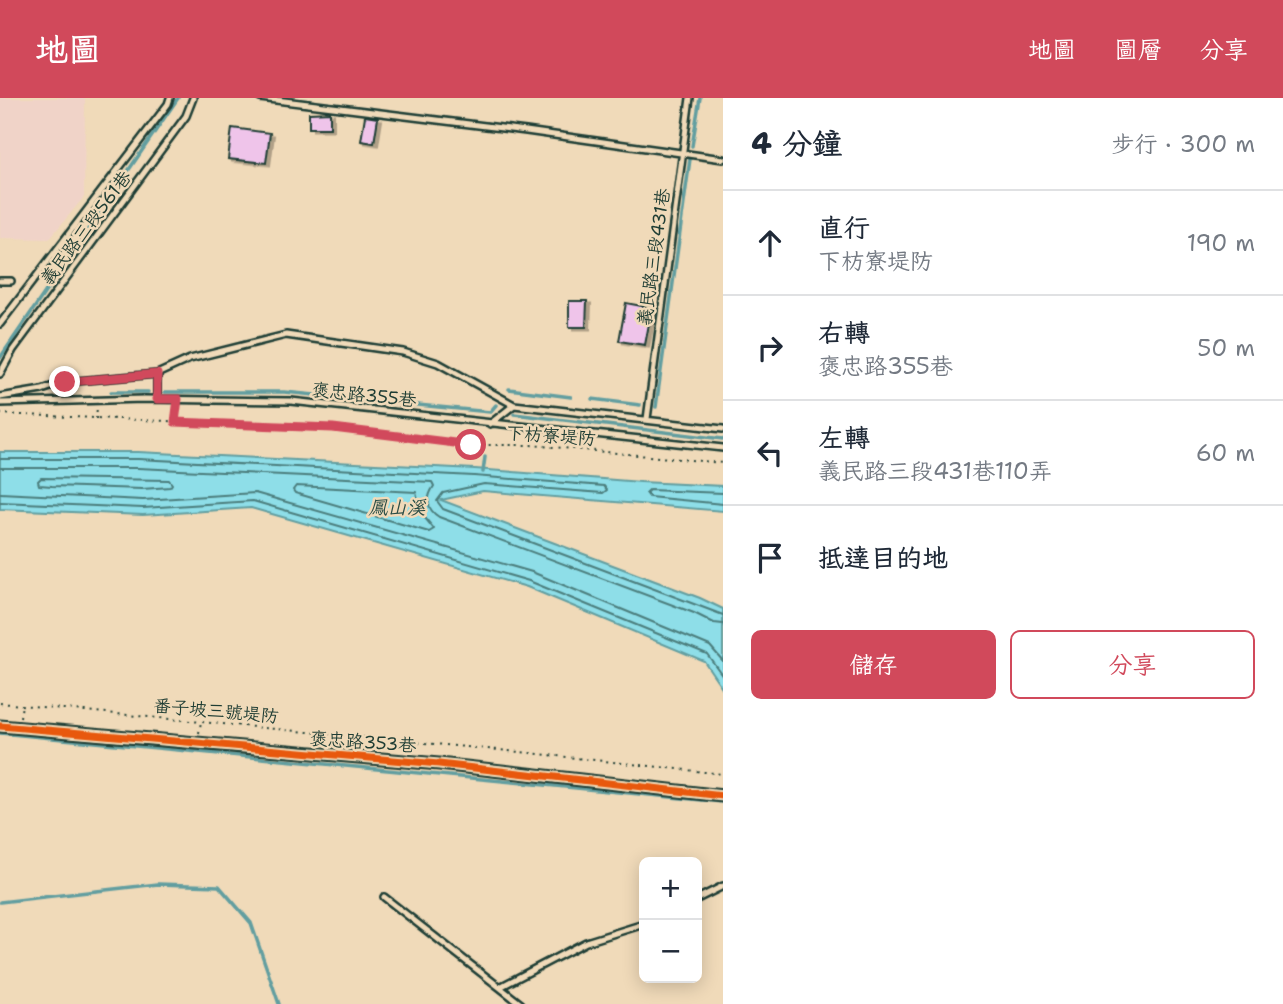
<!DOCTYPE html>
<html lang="zh-TW">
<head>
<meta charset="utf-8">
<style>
  :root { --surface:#fff; --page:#f6f6f7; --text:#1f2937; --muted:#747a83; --line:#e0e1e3; --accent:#d1495b }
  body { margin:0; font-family:"Shantell Sans","LXGW WenKai TC",sans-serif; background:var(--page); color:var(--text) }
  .controls { position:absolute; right:21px; bottom:21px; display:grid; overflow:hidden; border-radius:10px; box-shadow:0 4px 18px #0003 }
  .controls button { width:63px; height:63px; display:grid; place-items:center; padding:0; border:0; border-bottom:2px solid var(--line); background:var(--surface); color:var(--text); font:35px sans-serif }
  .stop { position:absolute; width:21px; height:21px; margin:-16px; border:5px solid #d1495b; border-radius:50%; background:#fff }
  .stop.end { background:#d1495b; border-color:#fff; box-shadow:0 2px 7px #0008 }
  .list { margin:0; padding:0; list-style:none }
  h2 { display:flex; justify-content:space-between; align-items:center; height:91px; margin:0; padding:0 28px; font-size:30px }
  h2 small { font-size:23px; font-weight:400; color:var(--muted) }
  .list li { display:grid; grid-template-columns:46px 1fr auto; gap:21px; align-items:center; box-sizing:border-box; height:105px; padding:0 28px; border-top:2px solid var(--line) }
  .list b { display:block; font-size:26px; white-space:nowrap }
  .list p { margin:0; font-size:23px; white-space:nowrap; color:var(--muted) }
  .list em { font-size:23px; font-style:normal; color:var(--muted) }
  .actions { display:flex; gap:14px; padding:21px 28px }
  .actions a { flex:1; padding:16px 0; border:2px solid var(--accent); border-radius:10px; text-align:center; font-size:24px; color:var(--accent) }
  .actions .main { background:var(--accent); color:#fff }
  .icon { flex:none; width:38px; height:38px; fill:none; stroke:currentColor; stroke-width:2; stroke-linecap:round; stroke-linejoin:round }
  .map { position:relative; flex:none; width:723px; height:906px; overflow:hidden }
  header { display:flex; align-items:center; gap:42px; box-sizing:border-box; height:98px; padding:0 35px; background:var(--accent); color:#fff }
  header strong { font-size:33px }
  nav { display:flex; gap:38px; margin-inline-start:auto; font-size:24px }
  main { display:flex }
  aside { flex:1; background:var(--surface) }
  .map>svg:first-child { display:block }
  .built { fill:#f0d3c8 }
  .water { fill:#8edee8; stroke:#629ea0; stroke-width:2 }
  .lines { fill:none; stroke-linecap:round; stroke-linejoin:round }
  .shore { stroke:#4b7d7c; stroke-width:2 }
  .stream { stroke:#629ea0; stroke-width:3.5 }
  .building { fill:#efc4ea; stroke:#1f3d34; stroke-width:2; filter:url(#shadow) }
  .lane-casing { stroke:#1f3d34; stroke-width:10 }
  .street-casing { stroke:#1f3d34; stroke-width:15 }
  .path { stroke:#1f3d34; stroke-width:2; stroke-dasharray:2 5; stroke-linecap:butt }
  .lane { stroke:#f0dab9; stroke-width:5 }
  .street { stroke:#f0dab9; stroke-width:10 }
  .cycleway-casing { stroke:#f0dab9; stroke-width:11 }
  .cycleway { stroke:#e8590c; stroke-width:7 }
  .route { stroke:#d1495b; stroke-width:9 }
  .labels { text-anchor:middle; stroke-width:5; stroke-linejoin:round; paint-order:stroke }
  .street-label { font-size:18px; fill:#1f3d34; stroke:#f0dab9 }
  .water-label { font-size:19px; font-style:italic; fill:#2a4d46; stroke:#f0dab9 }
</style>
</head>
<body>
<header>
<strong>地圖</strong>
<nav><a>地圖</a><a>圖層</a><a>分享</a></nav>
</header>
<main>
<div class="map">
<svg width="723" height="906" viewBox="0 0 723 906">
  <defs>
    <filter id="shadow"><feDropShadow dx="4" dy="2.5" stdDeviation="0" flood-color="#0004"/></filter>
  </defs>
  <rect width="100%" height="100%" fill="#f0dab9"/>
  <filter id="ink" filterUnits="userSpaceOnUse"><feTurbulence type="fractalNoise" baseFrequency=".0143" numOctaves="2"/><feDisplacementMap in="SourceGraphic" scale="14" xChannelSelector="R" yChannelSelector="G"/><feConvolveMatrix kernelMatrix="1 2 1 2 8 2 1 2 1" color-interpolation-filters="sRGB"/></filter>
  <g filter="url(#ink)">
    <path class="built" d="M0,0H85L84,99L49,141L0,140Z"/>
    <path class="water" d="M0,354H138L475,371L641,384L723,388V413L483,393L441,402L700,500L723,511V591L704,563L527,489L251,410L143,417L0,411Z"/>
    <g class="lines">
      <path class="shore" d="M0,361H138L474,378L604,388L607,392L603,395L484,386L443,395L437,403L443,411L723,517
        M0,370H138L432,384L434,388C426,400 426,411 439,419L694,515L714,525L723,526
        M41,380L169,382L172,386L170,389L142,391L52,388L39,387L38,383Z
        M296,388L416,394L421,415L434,431L429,434L295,395L293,392Z
        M0,395L143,402L255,395L532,474L710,548L723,563
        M723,395L649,392L646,395L649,399L723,406
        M0,404L143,410L253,403L529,483L707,556L723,578"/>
      <path class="stream" d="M692,48L700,0
        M0,260L178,0
        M509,291L571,299
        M111,294H148
        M165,294H284L490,314L496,307
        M592,301L640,307
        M656,309L690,61
        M514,316L723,341
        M483,374L485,359
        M0,635L723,704
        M0,804L158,786L219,788L251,825L279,906"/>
    </g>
    <path class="building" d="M330,14V30H309V15Z
      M365,18L378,20L374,45L361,43Z
      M232,30L270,35L266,65L228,61Z
      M569,203H587L586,229H569Z
      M626,205L652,210L645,247L619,243Z"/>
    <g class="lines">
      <g class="lane-casing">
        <path id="lane" d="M260,0L526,33L723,61
          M0,183H11
          M0,226L168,6L170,0
          M0,276L13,252L186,18L193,0
          M0,299L42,292L65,284L157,276L190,261L286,237L403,254L438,265L514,307L723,331
          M157,301V276
          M0,305L144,301L291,303L723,350
          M647,321L690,0
          M490,326L514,307
          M384,799L521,906
          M697,801L723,788
          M500,889L586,844L644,826"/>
      </g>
      <g class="street-casing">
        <path id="street" d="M0,628L439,666L723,698"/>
      </g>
      <path class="path" d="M0,316L333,330L471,347H531L723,365
        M96,321L97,309
        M176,323L177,308
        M478,347L479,333
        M0,605L530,655L723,676
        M20,619L22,607
        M199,635L201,624"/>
      <use href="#lane" class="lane"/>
      <use href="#street" class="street"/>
      <g class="cycleway-casing">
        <path id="cycleway" d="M0,628L439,666L723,698"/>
      </g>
      <use href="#cycleway" class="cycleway"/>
    </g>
  </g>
  <g class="lines" filter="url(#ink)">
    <path class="route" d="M65,284L157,276V301H178L175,324L333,330L471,347"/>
  </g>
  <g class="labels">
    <g class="street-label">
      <text transform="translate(86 130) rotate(-53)" y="6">義民路三段561巷</text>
      <text transform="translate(654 159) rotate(-82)" y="6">義民路三段431巷</text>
      <text transform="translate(364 297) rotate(6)" y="6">褒忠路355巷</text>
      <text transform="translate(551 338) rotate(4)" y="6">下枋寮堤防</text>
      <text transform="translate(216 613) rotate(5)" y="6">番子坡三號堤防</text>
      <text transform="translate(363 644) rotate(4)" y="6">褒忠路353巷</text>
    </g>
    <g class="water-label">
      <text x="397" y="416">鳳山溪</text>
    </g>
  </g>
</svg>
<div class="controls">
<button>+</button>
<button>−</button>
</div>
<div class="stop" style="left:471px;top:347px"></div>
<div class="stop end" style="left:65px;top:284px"></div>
</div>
<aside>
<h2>4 分鐘<small>步行 · 300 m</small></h2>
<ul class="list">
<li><svg class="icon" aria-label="ahead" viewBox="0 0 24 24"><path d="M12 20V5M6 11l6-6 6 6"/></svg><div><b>直行</b><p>下枋寮堤防</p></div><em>190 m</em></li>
<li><svg class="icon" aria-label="right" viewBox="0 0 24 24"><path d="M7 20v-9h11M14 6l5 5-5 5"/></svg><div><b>右轉</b><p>褒忠路355巷</p></div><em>50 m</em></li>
<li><svg class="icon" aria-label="left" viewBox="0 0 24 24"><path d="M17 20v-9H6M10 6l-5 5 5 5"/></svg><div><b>左轉</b><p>義民路三段431巷110弄</p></div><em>60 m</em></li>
<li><svg class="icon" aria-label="arrive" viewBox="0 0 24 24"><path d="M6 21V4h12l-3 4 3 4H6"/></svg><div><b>抵達目的地</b></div></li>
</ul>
<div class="actions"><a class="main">儲存</a><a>分享</a></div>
</aside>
</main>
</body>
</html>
